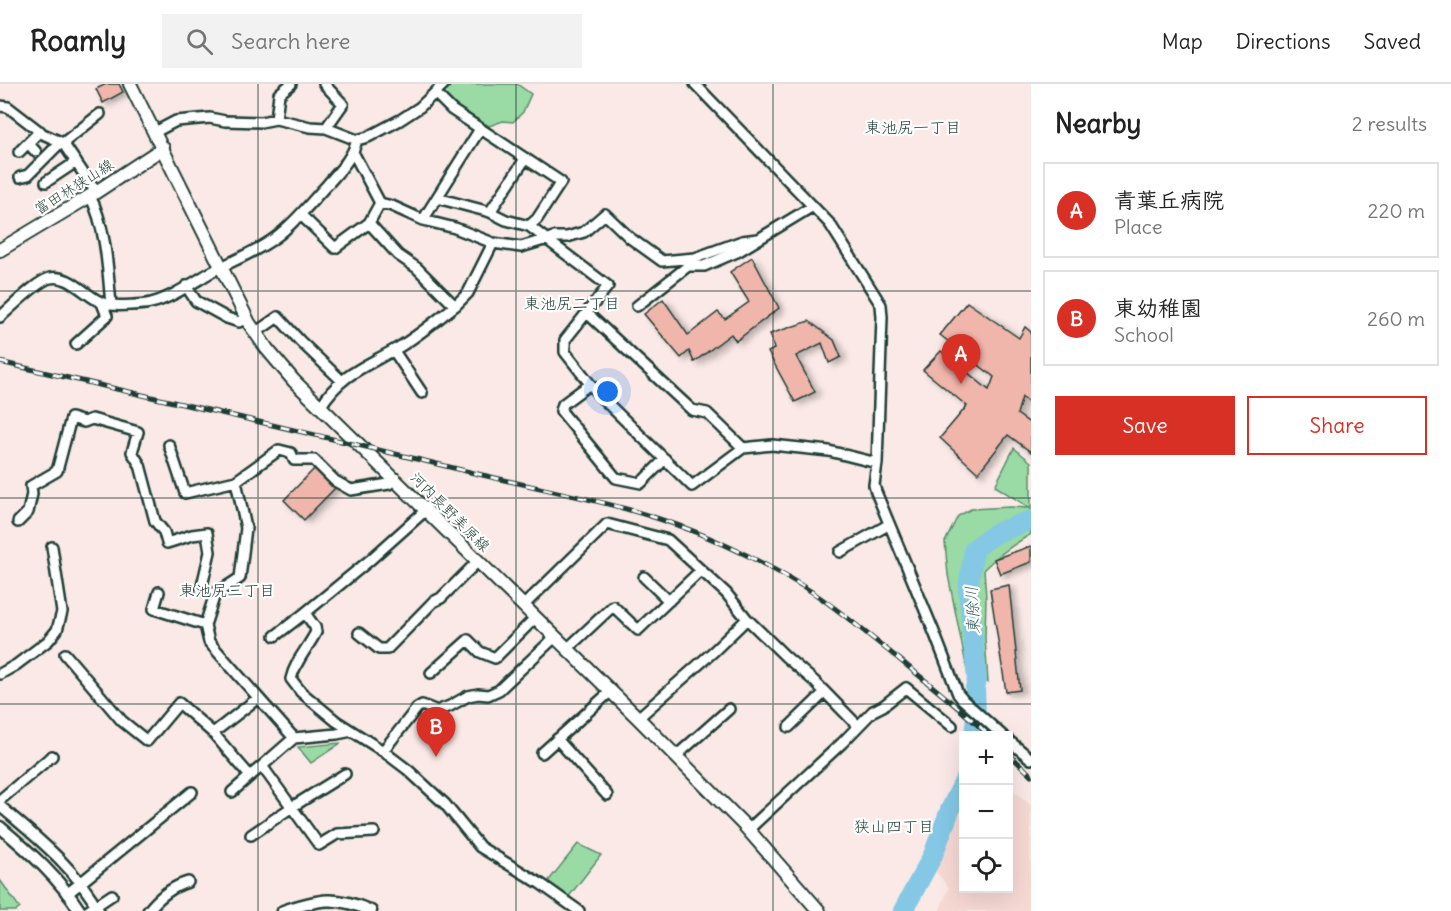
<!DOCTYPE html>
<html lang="en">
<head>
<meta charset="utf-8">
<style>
  :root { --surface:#fff; --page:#f2f2f2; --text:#222; --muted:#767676; --line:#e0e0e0; --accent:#d93025 }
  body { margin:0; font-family:Delius,"Klee One",sans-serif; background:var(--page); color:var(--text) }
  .controls { position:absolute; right:18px; bottom:18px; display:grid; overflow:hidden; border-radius:0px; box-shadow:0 6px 24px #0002 }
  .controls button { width:54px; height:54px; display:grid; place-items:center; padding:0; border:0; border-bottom:2px solid var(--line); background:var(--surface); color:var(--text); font:30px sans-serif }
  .you { position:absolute; left:608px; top:308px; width:21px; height:21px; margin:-15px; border:4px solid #fff; border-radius:50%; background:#1a73e8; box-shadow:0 0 0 9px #1a73e833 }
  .badge { display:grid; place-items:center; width:39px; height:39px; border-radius:50%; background:var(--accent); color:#fff; font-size:20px; font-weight:700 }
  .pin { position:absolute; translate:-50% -50px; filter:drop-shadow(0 2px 3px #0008) }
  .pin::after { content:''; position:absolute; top:32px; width:21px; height:18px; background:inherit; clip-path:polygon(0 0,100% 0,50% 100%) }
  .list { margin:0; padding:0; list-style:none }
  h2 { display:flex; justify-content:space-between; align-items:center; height:78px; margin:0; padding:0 24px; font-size:26px }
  h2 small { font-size:20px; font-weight:400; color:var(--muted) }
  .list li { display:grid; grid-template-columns:39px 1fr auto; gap:18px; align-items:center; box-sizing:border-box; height:96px; margin:0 12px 12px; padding:0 12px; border:2px solid var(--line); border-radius:0px }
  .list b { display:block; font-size:22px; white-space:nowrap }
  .list p { margin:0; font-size:20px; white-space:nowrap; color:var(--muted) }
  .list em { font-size:20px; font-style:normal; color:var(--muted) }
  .actions { display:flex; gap:12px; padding:18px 24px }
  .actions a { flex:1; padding:14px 0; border:2px solid var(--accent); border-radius:0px; text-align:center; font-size:21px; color:var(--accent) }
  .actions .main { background:var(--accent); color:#fff }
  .icon { flex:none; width:33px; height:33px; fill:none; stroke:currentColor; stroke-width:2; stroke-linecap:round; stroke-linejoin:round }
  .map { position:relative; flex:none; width:1031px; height:827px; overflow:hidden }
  header { display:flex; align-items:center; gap:36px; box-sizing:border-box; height:84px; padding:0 30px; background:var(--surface); border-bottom:2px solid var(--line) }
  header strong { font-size:28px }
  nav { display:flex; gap:33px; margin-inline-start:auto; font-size:21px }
  .search { width:420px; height:54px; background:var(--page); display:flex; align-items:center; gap:15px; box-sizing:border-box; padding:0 21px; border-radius:0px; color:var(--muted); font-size:22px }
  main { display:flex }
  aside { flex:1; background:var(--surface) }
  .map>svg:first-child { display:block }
  .built { fill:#f7d9d4 }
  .green { fill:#99daa5; stroke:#5c8c6c; stroke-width:1.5 }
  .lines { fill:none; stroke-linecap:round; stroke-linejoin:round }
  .river { stroke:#84c8e5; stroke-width:20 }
  .building { fill:#f0b5ab; stroke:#1f3d34; stroke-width:1.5; filter:url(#shadow) }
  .minor-casing { stroke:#1f3d34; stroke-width:14 }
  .tertiary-casing { stroke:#1f3d34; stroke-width:15 }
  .secondary-casing { stroke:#1f3d34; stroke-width:16 }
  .minor { stroke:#fff; stroke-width:9 }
  .tertiary { stroke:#fff; stroke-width:10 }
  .secondary { stroke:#fff; stroke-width:12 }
  .rail-casing { stroke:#1f3d34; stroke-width:5 }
  .rail { stroke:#fff; stroke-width:3; stroke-dasharray:9; stroke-linecap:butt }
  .grid { fill:none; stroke:#1f3d34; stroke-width:1.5; stroke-opacity:0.55 }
  .labels { text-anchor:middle; stroke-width:4.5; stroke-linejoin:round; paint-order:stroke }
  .street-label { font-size:15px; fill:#1f3d34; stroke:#fff }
  .neighbourhood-label { font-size:16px; fill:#1f3d34; stroke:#fff }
  .water-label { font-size:16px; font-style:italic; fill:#386060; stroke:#fff }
</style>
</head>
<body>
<header>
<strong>Roamly</strong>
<div class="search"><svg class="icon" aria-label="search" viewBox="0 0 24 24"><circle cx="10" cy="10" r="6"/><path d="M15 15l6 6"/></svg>Search here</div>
<nav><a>Map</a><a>Directions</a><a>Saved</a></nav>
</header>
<main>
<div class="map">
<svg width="1031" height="827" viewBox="0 0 1031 827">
  <defs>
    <filter id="shadow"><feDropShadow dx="5" dy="3" stdDeviation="3" flood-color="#0004"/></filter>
  </defs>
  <rect width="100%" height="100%" fill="#fae9e6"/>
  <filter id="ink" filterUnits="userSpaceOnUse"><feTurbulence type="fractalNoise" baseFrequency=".0167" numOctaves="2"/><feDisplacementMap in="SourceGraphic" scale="12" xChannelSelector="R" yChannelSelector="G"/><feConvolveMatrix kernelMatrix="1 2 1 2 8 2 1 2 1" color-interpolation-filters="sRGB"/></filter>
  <g filter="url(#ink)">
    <path class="built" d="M1009,703L1031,721V827H939L949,804L934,785L940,777L963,712L964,804H1008Z"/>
    <path class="green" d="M450,0H517L531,10L523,28L513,38L503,37L489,42L451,20L440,9Z
      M1014,364L1031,378V450C1014,460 998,471 984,485L986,513L985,554L988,598L967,586L948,491L945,458L958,432L971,425L1010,423L1030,424L995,402Z
      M341,659L311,679L298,663Z
      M578,760L601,771L567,815L546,800Z
      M0,796L20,824L16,827H0Z"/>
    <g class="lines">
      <path class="river" d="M974,652L976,633L975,604L977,596L968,505L974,465L996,449L1031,436
        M903,827L933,771L950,726L964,697"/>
    </g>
    <path class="building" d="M106,0H119L123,8L103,19L96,5Z
      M752,173L779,224L736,257L731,250L694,278L689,267L681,274L644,230L663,215L688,251L718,228L725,235L749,218L730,188Z
      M967,218L1019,254L1025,243L1031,248V321L1022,313L1017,330L1031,340V368L1008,351L978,389L940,354L967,322L923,286L941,267L989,306L994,293L940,251Z
      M809,237L834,256L841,273L829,279L822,259L796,272L815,308L795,318L768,268L774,265L770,250Z
      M316,383L336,403L304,436L284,416Z
      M1031,462V478L1000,490L994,475Z
      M1009,501L1020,606L1006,608L990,505Z"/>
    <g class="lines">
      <g class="minor-casing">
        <path id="minor" d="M324,0L343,20L326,44
          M695,0L830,140L881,221L882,233L877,379L874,401L876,408L934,548L958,610L963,616L1003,652
          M435,9L452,26L561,98L537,135L529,142L506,136L490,128L437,114
          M0,22L8,23L43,50L63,59L96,108
          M276,35L279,10L291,0
          M155,48L176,37L210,34L225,37L261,38L276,35L310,43L326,44L357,56L368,53L400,36L420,23L444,0
          M28,59L36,68
          M63,59L100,30
          M19,68L40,47
          M353,68L380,119L392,122L423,136L455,144L493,159
          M20,93L28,91L61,58
          M46,98L76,78
          M90,112C106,142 108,187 111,221
          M490,128L525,75
          M301,131L335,164L369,139L380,119
          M423,136L480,45
          M529,142L608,202L565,256V268L598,310L692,402L743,364L772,361L829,367L877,379
          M186,202L196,217L227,234L239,238L247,234
          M455,222L468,209L493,159L521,163L554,153H567L584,148L605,130L630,154L662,177L695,174L742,157L758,155
          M637,222L688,182H704L739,167L813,122
          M587,229L692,326L707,329L743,364
          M0,233C11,224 37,197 50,194C73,189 89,219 111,221C119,222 143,221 151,219C171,214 191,200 208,190C231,177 255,169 276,153C296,138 310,119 327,101C339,87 352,75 357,56
          M255,249L278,233L300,257L342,297
          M76,260L107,232L102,219
          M394,267L422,309
          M590,300L563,320L561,327L616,394L641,399L665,375
          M321,322C340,291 364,283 394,266C416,254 435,237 455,222L417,184L398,171L369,139
          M169,361L185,409L236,397L246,444L240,494L215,510L205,541L209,558L294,654
          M236,397L279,366L291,369L294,376H314L335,397L351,406L389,400L394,395
          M426,426L370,476L305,529L315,543L316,548C308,564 295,577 291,595L301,608L336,637L383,667L408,686L445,720L480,763L541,800L579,827
          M18,438L28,428L32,410L31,402L57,387L71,334L84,338L92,335L138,348L132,368L140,381L155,437L164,448L167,459L192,451L207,449L210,468L201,506L215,510
          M840,468L888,441
          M644,493L669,517
          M159,508L154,525L205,541
          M523,522L607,440L668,456L726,509L747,535L786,573L814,597L858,642
          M359,549L379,565H387L433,518L441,514L478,477
          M275,552L305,529
          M567,565L613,522L638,546L700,487
          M65,570L122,637L147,657L179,619L213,649L250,692L232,708
          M431,589L468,556L480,568L495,574L535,534
          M0,590L16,581L48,557L57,546L62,528L52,463
          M638,634L714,567L747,535
          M789,643L825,608
          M213,649L258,614
          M557,655L607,711
          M1008,656L1031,675
          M383,667L417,624L422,621L437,627L450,622L468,612L478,610L488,611L499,606L555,553
          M542,669L611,607
          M676,672L729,625
          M262,682L294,654L337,650L352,647
          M250,692L262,682L319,761L337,750L374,748
          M0,716L52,672
          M0,722C36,753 76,784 99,827
          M749,745L842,659L873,627L883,622L906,604L952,642
          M251,751L292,723L345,690
          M67,810L192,708
          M88,827L112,811
          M148,827C159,813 171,803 188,798"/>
      </g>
      <g class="tertiary-casing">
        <path id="tertiary" d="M0,743C30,768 59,794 80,827
          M283,827C319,815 336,811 371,827"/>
      </g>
      <g class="secondary-casing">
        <path id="secondary" d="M130,0L249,239L267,265L294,297L638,634L744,741L819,827
          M0,166L90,112L163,64"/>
      </g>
      <use href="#minor" class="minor"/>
      <use href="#tertiary" class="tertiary"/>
      <use href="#secondary" class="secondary"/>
      <g class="rail-casing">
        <path id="rail" d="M0,278C158,315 316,350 474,389C557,409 645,423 723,460C752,473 782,489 809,506C840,526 869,552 899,575C929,600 961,625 990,652
          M1008,669L1031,691"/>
      </g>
      <use href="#rail" class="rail"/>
    </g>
  </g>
  <path class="grid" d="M258,0V827M516,0V827M773,0V827M0,207H1031M0,414H1031M0,620H1031"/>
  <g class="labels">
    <g class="street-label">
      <text transform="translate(74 103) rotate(-32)" y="5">富田林狭山線</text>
      <text transform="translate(450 428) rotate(45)" y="5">河内長野美原線</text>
    </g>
    <g class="neighbourhood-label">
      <text x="913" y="49">東池尻一丁目</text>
      <text x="572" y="225">東池尻二丁目</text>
      <text x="227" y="512">東池尻三丁目</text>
      <text x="894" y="748">狭山四丁目</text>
    </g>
    <g class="water-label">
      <text transform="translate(972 526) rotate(-93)" y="6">東除川</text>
    </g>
  </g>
</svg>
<div class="controls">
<button>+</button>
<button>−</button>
<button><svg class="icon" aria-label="locate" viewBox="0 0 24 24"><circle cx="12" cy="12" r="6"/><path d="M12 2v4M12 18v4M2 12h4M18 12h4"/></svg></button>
</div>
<div class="you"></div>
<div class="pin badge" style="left:961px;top:300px">A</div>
<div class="pin badge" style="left:436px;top:673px">B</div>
</div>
<aside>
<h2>Nearby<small>2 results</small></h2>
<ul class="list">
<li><span class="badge">A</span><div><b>青葉丘病院</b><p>Place</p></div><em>220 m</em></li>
<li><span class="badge">B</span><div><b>東幼稚園</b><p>School</p></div><em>260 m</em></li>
</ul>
<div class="actions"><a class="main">Save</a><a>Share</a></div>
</aside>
</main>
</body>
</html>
